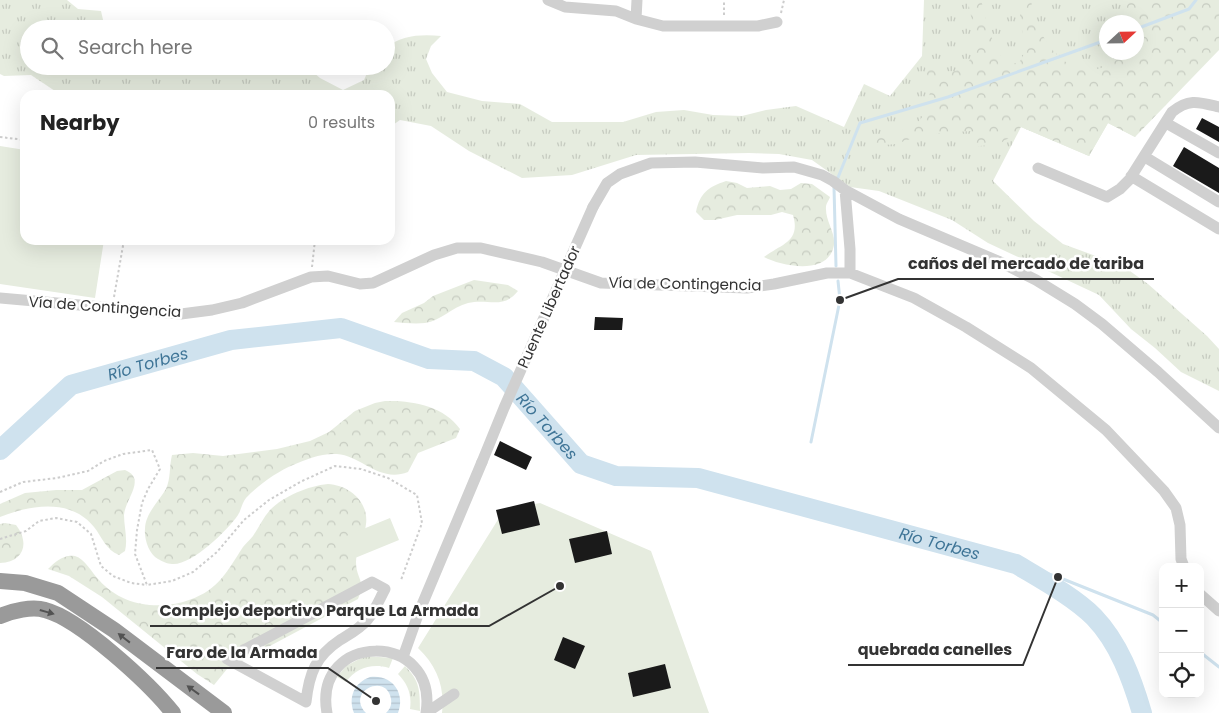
<!DOCTYPE html>
<html lang="en">
<head>
<meta charset="utf-8">
<style>
  :root { --surface:#fff; --page:#f6f6f6; --text:#222; --muted:#767676; --line:#e0e0e0 }
  body { margin:0; font-family:Poppins,sans-serif; background:var(--page); color:var(--text) }
  .controls { position:absolute; right:15px; bottom:15px; display:grid; overflow:hidden; border-radius:10px; box-shadow:0 5px 20px #0002 }
  .controls button { width:45px; height:45px; display:grid; place-items:center; padding:0; border:0; border-bottom:1px solid var(--line); background:var(--surface); color:var(--text); font:25px sans-serif }
  .compass { position:absolute; left:1099px; top:15px; width:45px; height:45px; border-radius:50%; background:var(--surface); box-shadow:0 5px 20px #0002; rotate:68deg }
  .list { margin:0; padding:0; list-style:none }
  h2 { display:flex; justify-content:space-between; align-items:center; height:65px; margin:0; padding:0 20px; font-size:21px }
  h2 small { font-size:16px; font-weight:400; color:var(--muted) }
  .icon { flex:none; width:28px; height:28px; fill:none; stroke:currentColor; stroke-width:2; stroke-linecap:round; stroke-linejoin:round }
  .map { position:relative; flex:none; width:1219px; height:713px; overflow:hidden }
  .search { position:absolute; background:var(--surface); box-shadow:0 5px 20px #0002; left:20px; top:20px; width:375px; height:55px; display:flex; align-items:center; gap:12px; box-sizing:border-box; padding:0 18px; border-radius:28px; color:var(--muted); font-size:19px }
  .panel { position:absolute; background:var(--surface); box-shadow:0 5px 20px #0002; left:20px; top:90px; width:375px; height:155px; border-radius:15px }
  .map>svg:first-child { display:block }
  .grass { fill:url(#grass-tufts); fill-rule:evenodd }
  .forest { fill:url(#forest-crowns) }
  .garden { fill:#e6ecdf }
  .water { fill:url(#water-rules) }
  .lines { fill:none; stroke-linecap:round; stroke-linejoin:round }
  .stream { stroke:#cfe2ee; stroke-width:3 }
  .river { stroke:#cfe2ee; stroke-width:20 }
  .building { fill:#1a1a1a }
  .path { stroke:#cdcdcd; stroke-width:2; stroke-dasharray:2.5 2.5; stroke-linecap:butt }
  .minor { stroke:#d0d0d0; stroke-width:11 }
  .highway { stroke:#9a9a9a; stroke-width:16 }
  .minor-bridge { stroke:#d0d0d0; stroke-width:11 }
  .oneway { fill:#525252 }
  .labels { text-anchor:middle; stroke-width:5; stroke-linejoin:round; paint-order:stroke }
  .street-label { font-size:15px; fill:#333; stroke:#fff }
  .water-label { font-size:16px; font-style:italic; fill:#3f7597; stroke:#fff }
  .leader { fill:none; stroke:#333; stroke-width:2 }
  .callout-dot { fill:#333; stroke:#fff; stroke-width:2 }
  .callout-label { font-size:16px; text-anchor:middle; font-weight:bold; fill:#333; stroke:#fff; stroke-width:5; stroke-linejoin:round; paint-order:stroke }
</style>
</head>
<body>
<div class="map">
<svg width="1219" height="713" viewBox="0 0 1219 713">
  <defs>
    <pattern id="grass-tufts" width="24" height="20" patternUnits="userSpaceOnUse" patternTransform="scale(1.25)"><rect width="24" height="20" fill="#e6ecdf"/><path d="M3 7l-1-3M5 7V3M7 7l1-3M15 17l-1-3M17 17v-4M19 17l1-3" fill="none" stroke="#c6cbc0"/></pattern>
    <pattern id="forest-crowns" width="20" height="18" patternUnits="userSpaceOnUse" patternTransform="scale(1.25)"><rect width="20" height="18" fill="#e6ecdf"/><path d="M2 6a3 3 0 1 1 6 0M12 15a3 3 0 1 1 6 0" fill="none" stroke="#c6cbc0"/></pattern>
    <pattern id="water-rules" width="6" height="5" patternUnits="userSpaceOnUse" patternTransform="scale(1.25)"><rect width="6" height="5" fill="#cfe2ee"/><path d="M0 2.5h6" fill="none" stroke="#b2c2cd"/></pattern>
  </defs>
  <rect width="100%" height="100%" fill="#fff"/>
  <path class="grass" d="M0,0H67L78,9L101,11L104,24L153,23L168,29H29V66H269L281,68L306,66L320,78L343,90L364,80L370,66H386V48C400,35 422,34 441,36L431,46L426,59L432,73L447,92L482,101L520,104L552,122H623L656,112L684,110L713,115L742,116L766,110L796,106L844,127L864,84L890,96L922,56L924,0H1219L1135,137L1108,123L1089,156L1021,127L993,181L1034,221L1063,244L1123,266L1148,284L1207,336L1219,349V391L1181,372L1155,348L1131,329L1099,295L988,243L952,220L879,191L850,187L812,160L779,154L749,153L636,155L572,175L522,178L469,151L431,126L400,120L390,127V95H180L174,90L165,95H61L31,75L4,76L0,74ZM1106,22H1136V52H1106Z
    M365,656L393,658L389,668C372,663 356,668 346,682L337,677L346,666Z
    M405,666C420,681 420,691 420,711L410,709C412,695 408,684 398,674Z"/>
  <path class="forest" d="M968,0H981C987,22 991,46 1007,63H1019L1025,52L1018,0H1031C1035,32 1060,75 1097,69C1107,67 1117,61 1123,53L1136,52V22H1131L1127,10V0H1219V50L1135,137L1108,123L1089,156L1021,127L1009,138L999,144L980,146L972,150L971,131L943,133L916,137L896,144L873,146V136L885,138L896,134L906,127L917,123L925,114L931,88L922,56C928,61 934,67 941,70C958,76 972,64 974,47C976,32 970,15 968,0Z
    M726,181L737,183L747,188L770,186L780,190L791,189L801,183L812,184L830,197C829,200 826,204 826,207C825,222 838,235 833,249C825,275 781,266 764,257C781,244 801,242 793,215L782,212L771,215H737L715,220H704L696,212C700,193 708,187 726,181Z
    M474,280L508,285L518,291C503,310 488,298 468,303C452,307 441,321 425,323C415,324 404,323 394,322L402,313L424,303L433,296Z
    M385,401C412,400 444,406 460,429L456,438L418,453L408,472C379,483 362,456 337,454C321,453 307,459 293,465C278,471 257,486 246,498C242,503 241,510 238,515C228,530 191,566 172,564C167,564 162,561 158,559C149,554 144,539 145,529C145,514 159,501 166,489C171,478 169,467 172,455L193,453L223,456L277,449L310,441L329,432L355,411L375,403Z
    M125,470C147,479 125,499 124,515C124,527 128,539 125,551L119,555C106,550 102,537 94,527C71,498 30,505 0,517V504L25,493L56,490H82L117,471Z
    M328,484C348,485 369,501 366,524C365,537 356,548 356,562C356,579 366,579 358,599L227,669L214,685L197,674L102,597L69,576L48,569C55,562 64,554 75,556C85,559 92,573 99,580C120,604 153,610 183,602C217,592 225,575 243,547C246,543 250,540 253,536C259,527 263,518 270,510C284,496 308,486 328,484Z
    M5,523L16,525C30,543 24,562 0,563V524Z"/>
  <path class="garden" d="M0,146L25,150V240H104L95,298L0,284Z
    M540,503L651,551L709,713H442C445,687 437,666 418,648L504,510Z
    M390,518L399,540L355,558L346,536Z"/>
  <path class="water" d="M370,677C392,674 406,693 398,713H386C390,709 392,705 391,699C387,672 345,691 366,713H354C348,697 354,683 370,677Z"/>
  <g class="lines">
    <path class="stream" d="M1136,29L1189,9L1196,0
      M837,180L860,123L948,97L1106,40
      M834,187L836,266
      M811,442L840,300L838,281
      M1016,564L1058,577L1153,615L1163,623
      M1200,652L1219,667"/>
    <path class="river" id="s1" d="M0,450L71,385L231,340L341,328L429,359L474,361L504,377L581,464L616,476L698,478L1016,564C1041,579 1074,597 1094,617C1119,643 1132,679 1142,713"/>
  </g>
  <path class="building" d="M1202,118L1219,127V142L1196,129Z
    M1184,147L1219,168V193L1173,166Z
    M595,317L623,318L622,330H594Z
    M500,441L532,457L526,470L494,455Z
    M534,501L540,525L502,534L496,510Z
    M607,531L612,554L575,563L569,539Z
    M563,637L585,646L575,669L554,660Z
    M665,664L671,688L633,697L628,673Z"/>
  <g class="lines">
    <path class="path" d="M781,13L784,0
      M724,15V0
      M0,137L25,140
      M312,267L315,240
      M114,297L124,240
      M0,492L23,482L57,478L88,471L104,461L123,454L152,450L160,469L148,489L142,503L137,530L135,554L147,585L172,581L193,572L217,552L244,520L269,500L300,482L335,466L361,469L388,478L417,495L422,523L401,580
      M0,539L26,531L39,521L56,518L77,522L91,534L101,566L113,576L131,583L147,585"/>
    <path class="minor" d="M548,0L565,7L616,11L636,19L663,26H758L777,22
      M636,19L637,0
      M1166,123L1219,153
      M1145,157L1219,202
      M1038,168L1107,197L1120,189L1129,180L1172,112C1189,98 1199,102 1219,107
      M1131,176L1219,229
      M845,190L850,249V273
      M593,207L607,183L620,174L651,163L695,162L763,168L794,167L822,175L833,181L845,190L899,219L998,261L1036,280L1075,304L1102,324L1158,372L1219,428
      M0,298L181,314L212,310L242,303L311,277L328,276L360,284L373,283L434,255L457,248H481L542,262L601,283L747,288L774,284L827,273H850L914,298L966,327L1031,368L1106,430L1164,491L1176,508L1180,525L1181,559L1184,567
      M372,582L385,589C380,598 375,611 368,619C361,628 350,634 340,640C316,656 309,673 306,702L227,659Z
      M1200,594L1219,611
      M403,657L419,612L482,462
      M327,713C312,631 439,630 426,713
      M426,713L454,694"/>
    <path class="highway" d="M0,581L25,583L58,593L114,630L224,713
      M0,616C12,611 32,606 45,610C80,619 150,684 173,713"/>
    <path class="minor-bridge" d="M482,462L504,408L593,207"/>
  </g>
  <defs><path id="oneway-solid" d="M-6-.8H1V-3.2L6.5 0L1 3.2V.8H-6Z" transform="scale(1.25)"/></defs>
  <g class="oneway">
    <use href="#oneway-solid" transform="translate(47 612) rotate(16)"/>
    <use href="#oneway-solid" transform="translate(124 638) rotate(-142)"/>
    <use href="#oneway-solid" transform="translate(193 690) rotate(-144)"/>
  </g>
  <g class="labels">
    <g class="street-label">
      <text transform="translate(685 284) rotate(1)" y="5">Vía de Contingencia</text>
      <text transform="translate(105 307) rotate(4)" y="5">Vía de Contingencia</text>
      <text transform="translate(549 307) rotate(-66)" y="5">Puente Libertador</text>
    </g>
    <g class="water-label">
      <text dy="6" stroke="none"><textPath href="#s1" startOffset="176">Río Torbes</textPath></text>
      <text dy="6" stroke="none"><textPath href="#s1" startOffset="611">Río Torbes</textPath></text>
      <text dy="6" stroke="none"><textPath href="#s1" startOffset="1031">Río Torbes</textPath></text>
    </g>
  </g>
  <path class="leader" d="M840 300L898 279H1154M560 586L489 626H150M1058 577L1023 665H848M376 701L328 668H156"/>
  <g class="callout-dot">
    <circle cx="840" cy="300" r="5"/>
    <circle cx="560" cy="586" r="5"/>
    <circle cx="1058" cy="577" r="5"/>
    <circle cx="376" cy="701" r="5"/>
  </g>
  <g class="callout-label">
    <text x="1026" y="269">caños del mercado de tariba</text>
    <text x="319" y="616">Complejo deportivo Parque La Armada</text>
    <text x="935" y="655">quebrada canelles</text>
    <text x="242" y="658">Faro de la Armada</text>
  </g>
</svg>
<div class="controls">
<button>+</button>
<button>−</button>
<button><svg class="icon" aria-label="locate" viewBox="0 0 24 24"><circle cx="12" cy="12" r="6"/><path d="M12 2v4M12 18v4M2 12h4M18 12h4"/></svg></button>
</div>
<svg class="compass" viewBox="-18 -18 36 36"><path d="M0-13l5 13h-10z" fill="#e53935"/><path d="M0 13l5-13h-10z" fill="#767676"/></svg>
<div class="search"><svg class="icon" aria-label="search" viewBox="0 0 24 24"><circle cx="10" cy="10" r="6"/><path d="M15 15l6 6"/></svg>Search here</div>
<section class="panel">
<h2>Nearby<small>0 results</small></h2>
<ul class="list">
</ul>
</section>
</div>
</body>
</html>
